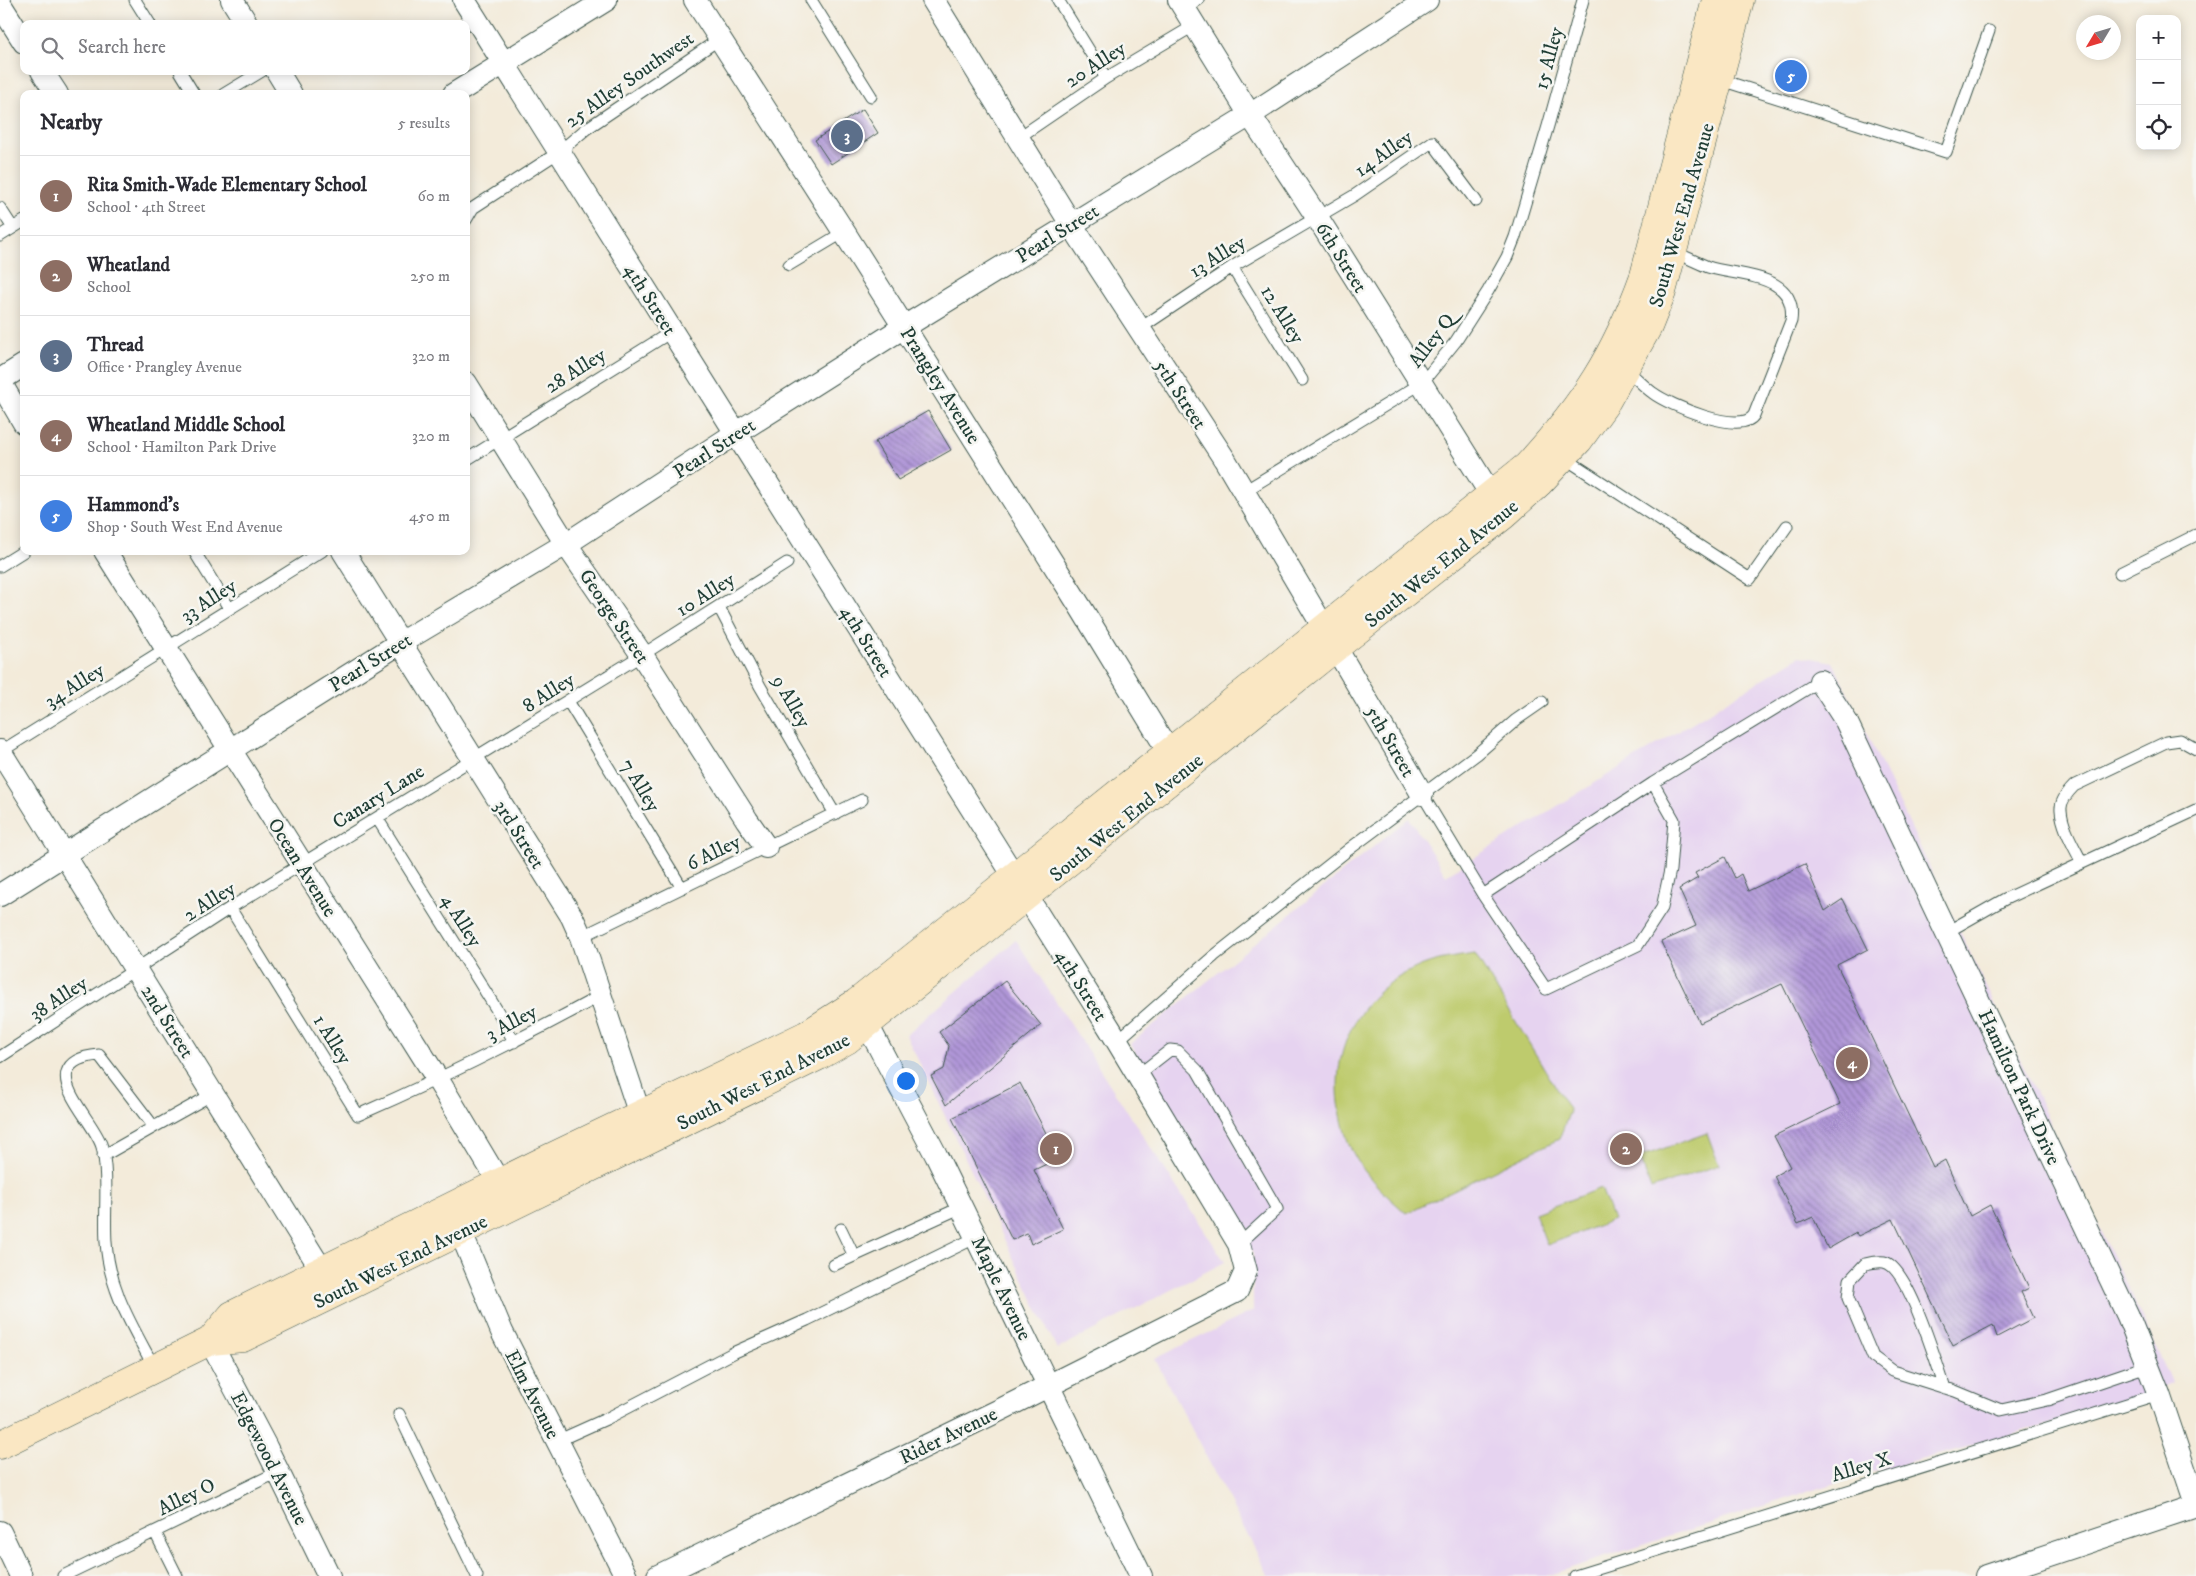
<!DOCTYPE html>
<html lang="en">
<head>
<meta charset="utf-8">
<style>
  :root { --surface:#fff; --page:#f2f2f3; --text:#2b2b33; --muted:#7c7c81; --line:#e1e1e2; --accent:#ea580c }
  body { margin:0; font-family:"IM FELL DW Pica",serif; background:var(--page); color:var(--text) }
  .controls { position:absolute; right:15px; top:15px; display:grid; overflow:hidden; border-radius:10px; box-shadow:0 2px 12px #0003 }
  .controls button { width:45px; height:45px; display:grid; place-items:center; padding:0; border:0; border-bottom:1px solid var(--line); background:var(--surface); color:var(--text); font:25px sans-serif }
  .compass { position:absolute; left:2076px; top:15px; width:45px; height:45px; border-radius:50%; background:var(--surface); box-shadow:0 2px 12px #0003; rotate:232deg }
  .you { position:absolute; left:905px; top:1080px; width:18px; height:18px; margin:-12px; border:4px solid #fff; border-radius:50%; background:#1a73e8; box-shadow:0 0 0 8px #1a73e833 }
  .badge { display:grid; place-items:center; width:32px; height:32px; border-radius:50%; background:var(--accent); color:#fff; font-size:16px; font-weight:700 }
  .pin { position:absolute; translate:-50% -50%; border:2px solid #fff; box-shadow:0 1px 5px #0006 }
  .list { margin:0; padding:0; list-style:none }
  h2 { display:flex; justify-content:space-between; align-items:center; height:65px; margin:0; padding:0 20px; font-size:21px }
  h2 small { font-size:16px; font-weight:400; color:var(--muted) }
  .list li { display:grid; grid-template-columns:32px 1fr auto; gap:15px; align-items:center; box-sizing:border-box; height:80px; padding:0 20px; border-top:1px solid var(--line) }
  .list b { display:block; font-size:19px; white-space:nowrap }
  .list p { margin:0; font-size:16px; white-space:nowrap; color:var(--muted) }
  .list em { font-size:16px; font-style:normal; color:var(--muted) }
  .icon { flex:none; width:28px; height:28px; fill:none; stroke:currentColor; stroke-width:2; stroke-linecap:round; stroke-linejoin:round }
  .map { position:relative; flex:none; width:2196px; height:1576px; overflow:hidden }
  .search { position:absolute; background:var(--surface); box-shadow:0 2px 12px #0003; left:20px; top:20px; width:450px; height:55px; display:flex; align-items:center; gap:12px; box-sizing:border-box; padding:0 18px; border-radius:10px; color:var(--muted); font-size:19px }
  .panel { position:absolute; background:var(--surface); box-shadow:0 2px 12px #0003; left:20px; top:90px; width:450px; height:465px; border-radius:10px }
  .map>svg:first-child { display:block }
  .built { fill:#e6d3f0 }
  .garden { fill:#becb6d; stroke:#6e8450 }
  .building { fill:url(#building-back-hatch) }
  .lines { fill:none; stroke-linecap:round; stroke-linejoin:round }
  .service-casing { stroke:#3f574d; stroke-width:13 }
  .minor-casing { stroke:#3f574d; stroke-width:24 }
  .secondary-casing { stroke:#3f574d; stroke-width:29 }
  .service { stroke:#fff; stroke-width:11 }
  .minor { stroke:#fff; stroke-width:22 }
  .secondary { stroke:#fae7c3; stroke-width:28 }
  .labels { text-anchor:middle; stroke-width:5; stroke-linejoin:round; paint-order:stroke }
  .street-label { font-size:20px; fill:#1f3d34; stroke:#f6f6f2 }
</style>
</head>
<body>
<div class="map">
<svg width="2196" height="1576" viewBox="0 0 2196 1576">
  <defs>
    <pattern id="building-back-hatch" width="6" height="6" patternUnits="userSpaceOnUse" patternTransform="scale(1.25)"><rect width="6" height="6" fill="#b096d8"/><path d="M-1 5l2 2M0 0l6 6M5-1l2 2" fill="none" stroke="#8f7cb0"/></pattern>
  </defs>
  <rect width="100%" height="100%" fill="#f6f6f2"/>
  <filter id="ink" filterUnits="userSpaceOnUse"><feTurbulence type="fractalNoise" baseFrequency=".02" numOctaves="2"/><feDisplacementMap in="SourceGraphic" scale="10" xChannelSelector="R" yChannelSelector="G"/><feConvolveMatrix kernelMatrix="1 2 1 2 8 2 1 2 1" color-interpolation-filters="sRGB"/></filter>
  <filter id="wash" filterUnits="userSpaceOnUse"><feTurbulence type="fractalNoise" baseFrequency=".0096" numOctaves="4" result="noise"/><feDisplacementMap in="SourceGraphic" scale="20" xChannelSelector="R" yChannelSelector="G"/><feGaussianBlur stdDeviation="1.12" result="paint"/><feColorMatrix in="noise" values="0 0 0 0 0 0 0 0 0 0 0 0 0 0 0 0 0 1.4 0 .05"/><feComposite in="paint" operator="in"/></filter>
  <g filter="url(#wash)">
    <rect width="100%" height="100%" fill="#f3ebda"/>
    <path class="built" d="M1800,656L1833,662L2172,1382L2136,1401L1835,1483L1546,1576H1269L1155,1359L1253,1311V1254L1130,1044L1409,818L1446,875Z
      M1016,940L1225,1262L1057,1349L906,1035Z"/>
    <path class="garden" d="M1475,954L1570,1111L1559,1139L1406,1213C1388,1197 1370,1181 1357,1160C1346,1142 1342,1123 1339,1103C1332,1044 1362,992 1416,968C1435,959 1455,957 1475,954Z
      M1707,1133L1719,1165L1651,1189L1640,1157Z
      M1601,1188L1613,1220L1547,1245L1535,1213Z"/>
    <g id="blocks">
      <path class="building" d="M863,109L878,133L831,164L815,140Z
        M928,411L951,450L898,480L875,442Z
        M1725,857L1735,878L1741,874L1748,891L1805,864L1825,911L1843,899L1868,949L1837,965L1933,1167L1945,1160L1970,1216L1990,1205L2029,1288L2021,1292L2033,1318L1997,1337L1993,1325L1953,1346L1893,1219L1858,1236L1856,1233L1828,1249L1813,1217L1798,1224L1774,1176L1790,1167L1774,1136L1840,1104L1782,984L1700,1023L1661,942L1696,926L1679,889L1698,878L1695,873Z
        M1005,981L1041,1025L946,1105L931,1076L944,1069L949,1046L939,1032Z
        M1020,1083L1059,1158L1034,1170L1063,1229L1031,1244L1027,1233L1012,1240L952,1118Z"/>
    </g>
  </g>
  <g filter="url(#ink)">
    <use href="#blocks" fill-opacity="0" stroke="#3f574d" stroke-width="1"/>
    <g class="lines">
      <g class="service-casing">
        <path id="service" d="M135,0L150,24
          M811,0L871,96
          M1058,0L1106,78
          M1185,9L1198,0
          M180,71L194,94
          M1718,79L1946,152L1989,31
          M224,94L262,71
          M1018,138L1106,78L1195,25
          M0,208L13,228
          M466,220L473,208L559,152L586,129L721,38
          M0,236L24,221
          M789,265L844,232
          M1232,267L1302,380
          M1139,329L1232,267L1355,195L1432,142L1476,201
          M1626,370C1636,377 1643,386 1653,393C1669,405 1741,436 1754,415L1791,321C1798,273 1740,277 1708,267C1696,262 1684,256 1672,251
          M1563,457L1750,579L1787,526
          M466,460L671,332
          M1243,492L1422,383L1456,341L1488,291L1507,257L1515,237L1548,126L1583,0
          M194,551L229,608
          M0,566L24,551
          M2120,573L2196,535
          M719,607L760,686L835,814
          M568,701L682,888
          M0,752L322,551
          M1422,794L1483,895L1653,783L1820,681
          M377,818L500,1015L514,1042
          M2082,863C2075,848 2062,828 2061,810C2060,801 2068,792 2074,786L2166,742L2180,740L2196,749
          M1483,895L1546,989L1638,945L1662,908L1670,870L1674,820L1653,783
          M230,908L358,1115C441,1079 521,1039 600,996
          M1947,932L2005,899L2196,810
          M581,937L862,800
          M1117,1041L1214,956L1348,850L1477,754L1516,720L1542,702
          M0,1057L230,908L642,655L787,563
          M1138,1075L1170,1050L1178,1051L1197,1070L1277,1209L1239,1244
          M103,1156L154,1127
          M841,1229L854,1256
          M834,1265L962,1207
          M155,1369C133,1327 109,1290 106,1242C104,1213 109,1175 102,1147C97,1127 61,1093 67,1072C71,1059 87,1056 99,1055L154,1127L213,1094
          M1945,1388C1937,1365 1908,1266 1884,1262C1878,1261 1870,1263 1865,1264L1850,1280L1848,1298L1873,1357L1892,1371L1955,1391L2001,1410L2047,1400L2147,1366
          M399,1414L477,1576
          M557,1441L606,1419L735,1352L807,1320L977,1237
          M155,1532L177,1576
          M63,1576L278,1472
          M1575,1576L2159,1394"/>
      </g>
      <g class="minor-casing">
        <path id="minor" d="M232,0L247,24
          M464,0L1110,1029L1239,1244L1246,1271L1237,1291L1002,1409L658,1576
          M695,0L844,232L1081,608L1178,767
          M933,0L1071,224L1225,460L1422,794
          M1179,0L1250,115L1317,217L1500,509
          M0,4L24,42
          M42,71L57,94
          M277,71L291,94
          M454,94L606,0
          M0,380L24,365
          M0,382L24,423
          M466,383L566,544L642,655L747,820L766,847
          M105,551L438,1080L500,1184
          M343,551L572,917L581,937L645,1130
          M1820,681L1846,721L2128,1316L2159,1394L2196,1504
          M0,751L331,1285
          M0,895L400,643L566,544L735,434L904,327L1250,115L1427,0
          M859,1009L936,1155L1141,1576
          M454,1216L502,1332L626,1576
          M210,1341L266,1447L329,1576
          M0,1532L21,1576
          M1986,1576L2196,1506"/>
      </g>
      <g class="secondary-casing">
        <path id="secondary" d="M210,1341L232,1315L543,1161L806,1035L856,1003L1527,466C1584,404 1615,356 1644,276L1716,0
          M0,1445L210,1341L243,1338L819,1056L847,1040L1336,647L1504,515L1539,483L1579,440L1605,404L1648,327L1662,292L1740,0"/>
      </g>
      <use href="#service" class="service"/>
      <use href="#minor" class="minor"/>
      <use href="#secondary" class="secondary"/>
    </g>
  </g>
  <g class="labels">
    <g class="street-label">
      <text transform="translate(1548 58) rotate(-75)" y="7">15 Alley</text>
      <text transform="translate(1095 64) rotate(-33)" y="7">20 Alley</text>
      <text transform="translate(629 79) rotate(-35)" y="7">25 Alley Southwest</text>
      <text transform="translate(1383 153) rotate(-35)" y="7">14 Alley</text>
      <text transform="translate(1681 215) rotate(-74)" y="7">South West End Avenue</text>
      <text transform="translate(1057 233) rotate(-32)" y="7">Pearl Street</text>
      <text transform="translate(1217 256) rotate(-32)" y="7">13 Alley</text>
      <text transform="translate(1342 257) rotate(58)" y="7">6th Street</text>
      <text transform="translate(651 299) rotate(58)" y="7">4th Street</text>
      <text transform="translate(1283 314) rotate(58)" y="7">12 Alley</text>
      <text transform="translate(1431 340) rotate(-53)" y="7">Alley Q</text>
      <text transform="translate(575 370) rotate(-32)" y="7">28 Alley</text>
      <text transform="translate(941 385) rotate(58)" y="7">Prangley Avenue</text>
      <text transform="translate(1181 394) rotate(57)" y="7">5th Street</text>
      <text transform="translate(714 448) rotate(-33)" y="7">Pearl Street</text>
      <text transform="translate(1441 563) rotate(-39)" y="7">South West End Avenue</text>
      <text transform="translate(705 594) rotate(-32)" y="7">10 Alley</text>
      <text transform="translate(208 600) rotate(-33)" y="7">33 Alley</text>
      <text transform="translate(615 616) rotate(56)" y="7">George Street</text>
      <text transform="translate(867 641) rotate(58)" y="7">4th Street</text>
      <text transform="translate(370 662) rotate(-32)" y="7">Pearl Street</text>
      <text transform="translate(74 685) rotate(-32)" y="7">34 Alley</text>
      <text transform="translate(548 692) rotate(-32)" y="7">8 Alley</text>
      <text transform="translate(792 701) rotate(60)" y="7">9 Alley</text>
      <text transform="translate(1391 741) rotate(60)" y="7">5th Street</text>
      <text transform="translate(641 785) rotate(59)" y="7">7 Alley</text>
      <text transform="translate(378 796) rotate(-32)" y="7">Canary Lane</text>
      <text transform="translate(1126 817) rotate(-39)" y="7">South West End Avenue</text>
      <text transform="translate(520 834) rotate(58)" y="7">3rd Street</text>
      <text transform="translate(713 852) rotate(-26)" y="7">6 Alley</text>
      <text transform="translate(303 867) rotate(58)" y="7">Ocean Avenue</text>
      <text transform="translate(209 901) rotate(-32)" y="7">2 Alley</text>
      <text transform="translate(462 920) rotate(58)" y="7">4 Alley</text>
      <text transform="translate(1082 985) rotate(58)" y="7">4th Street</text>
      <text transform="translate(58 998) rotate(-33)" y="7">38 Alley</text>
      <text transform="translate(168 1021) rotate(58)" y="7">2nd Street</text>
      <text transform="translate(511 1022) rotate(-28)" y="7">3 Alley</text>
      <text transform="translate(333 1039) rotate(58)" y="7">1 Alley</text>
      <text transform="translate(763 1081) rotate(-27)" y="7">South West End Avenue</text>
      <text transform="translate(2020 1087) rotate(65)" y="7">Hamilton Park Drive</text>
      <text transform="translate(400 1261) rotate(-26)" y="7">South West End Avenue</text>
      <text transform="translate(1002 1288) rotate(64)" y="7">Maple Avenue</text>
      <text transform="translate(533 1394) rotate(63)" y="7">Elm Avenue</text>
      <text transform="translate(948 1435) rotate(-26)" y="7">Rider Avenue</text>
      <text transform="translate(270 1458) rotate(63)" y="7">Edgewood Avenue</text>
      <text transform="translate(1861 1466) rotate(-17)" y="7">Alley X</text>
      <text transform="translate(186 1496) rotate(-26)" y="7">Alley O</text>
    </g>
  </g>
</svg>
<div class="controls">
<button>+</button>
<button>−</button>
<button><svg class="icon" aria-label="locate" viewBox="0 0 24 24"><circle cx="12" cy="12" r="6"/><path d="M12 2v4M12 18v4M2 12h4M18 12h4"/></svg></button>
</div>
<svg class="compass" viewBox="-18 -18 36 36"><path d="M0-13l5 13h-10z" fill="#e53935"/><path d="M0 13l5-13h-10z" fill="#7c7c81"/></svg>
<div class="you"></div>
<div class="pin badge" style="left:1056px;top:1149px;background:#8d6e63">1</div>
<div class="pin badge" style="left:1626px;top:1149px;background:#8d6e63">2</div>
<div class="pin badge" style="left:847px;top:136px;background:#5c6f8a">3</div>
<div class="pin badge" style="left:1852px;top:1063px;background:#8d6e63">4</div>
<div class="pin badge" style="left:1791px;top:76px;background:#3f7fe0">5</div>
<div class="search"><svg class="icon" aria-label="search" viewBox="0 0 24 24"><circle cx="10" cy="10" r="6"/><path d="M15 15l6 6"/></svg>Search here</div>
<section class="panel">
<h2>Nearby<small>5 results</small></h2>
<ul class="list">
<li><span class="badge" style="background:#8d6e63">1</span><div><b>Rita Smith-Wade Elementary School</b><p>School · 4th Street</p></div><em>60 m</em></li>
<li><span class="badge" style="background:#8d6e63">2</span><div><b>Wheatland</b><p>School</p></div><em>250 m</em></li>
<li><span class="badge" style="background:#5c6f8a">3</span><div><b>Thread</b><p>Office · Prangley Avenue</p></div><em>320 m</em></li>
<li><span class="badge" style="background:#8d6e63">4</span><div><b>Wheatland Middle School</b><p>School · Hamilton Park Drive</p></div><em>320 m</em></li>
<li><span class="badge" style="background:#3f7fe0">5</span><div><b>Hammond's</b><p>Shop · South West End Avenue</p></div><em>450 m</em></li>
</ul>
</section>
</div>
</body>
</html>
